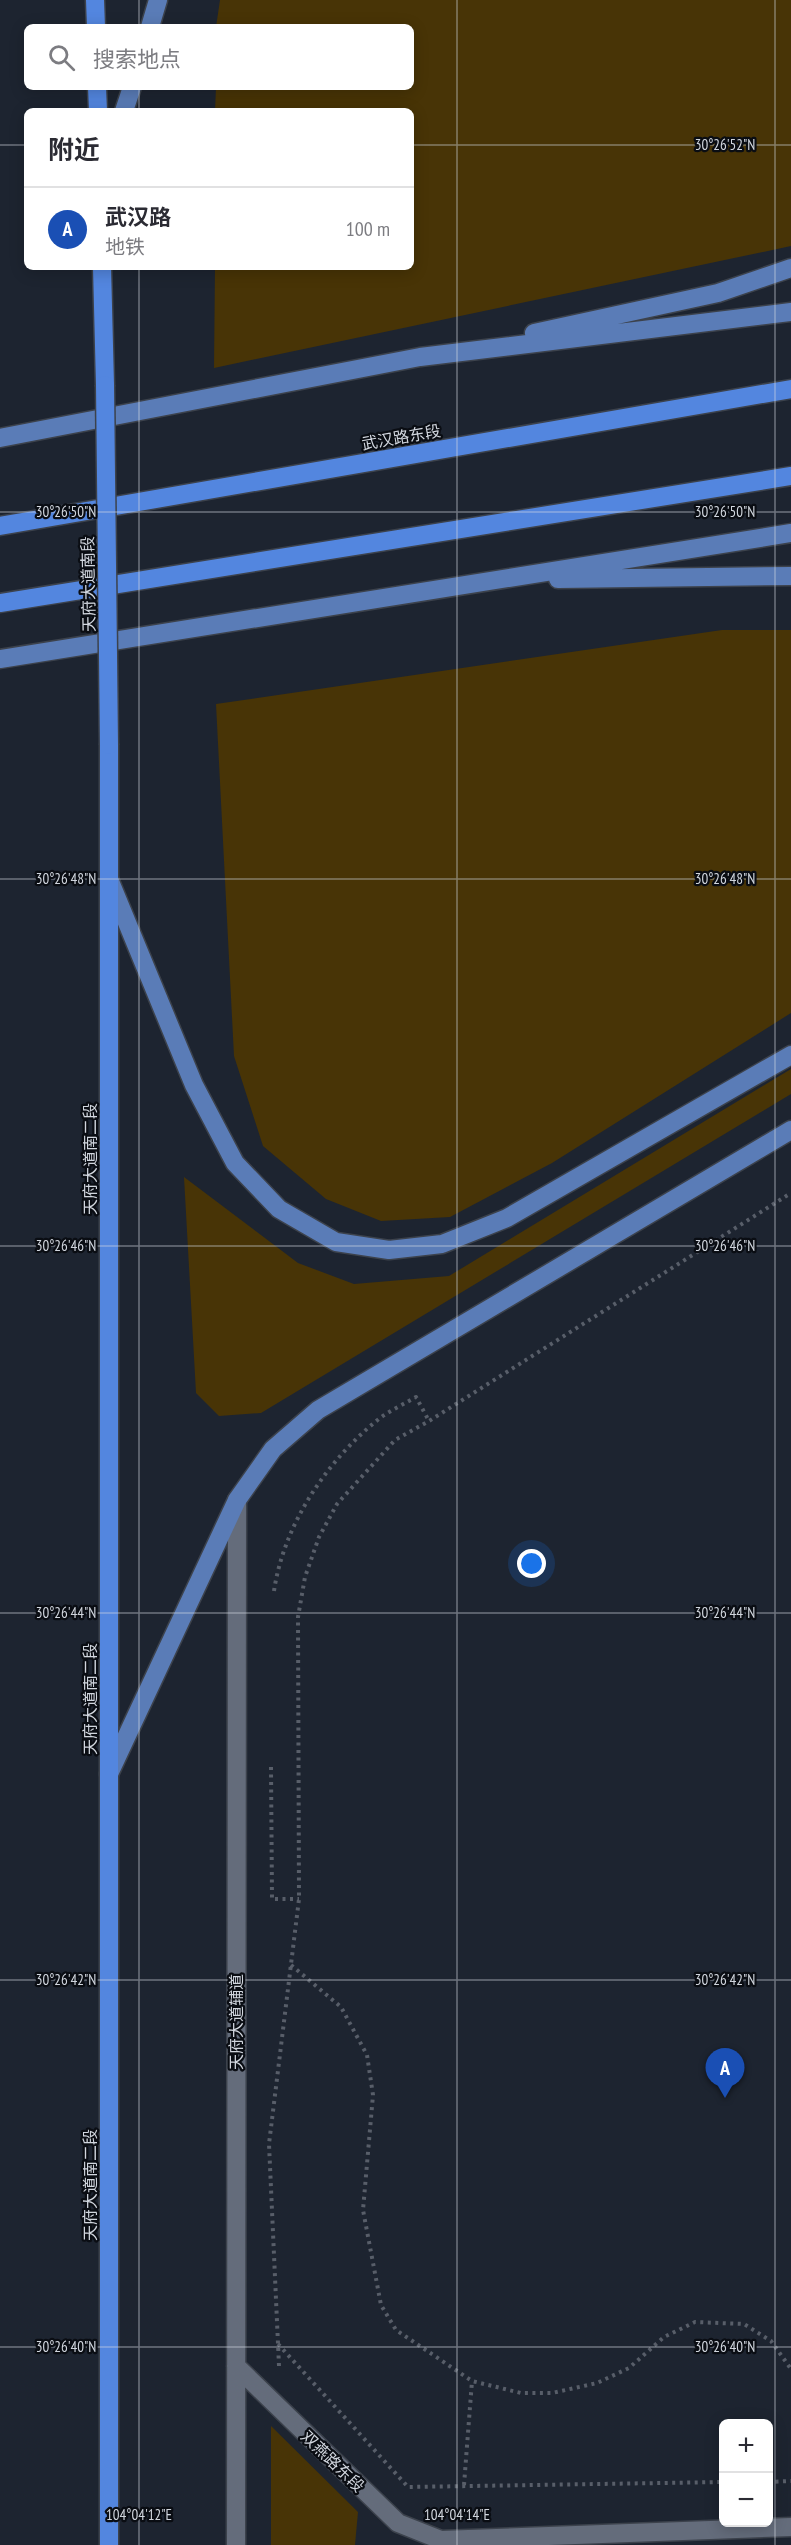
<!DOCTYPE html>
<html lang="zh">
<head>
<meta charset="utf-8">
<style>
  :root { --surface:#fff; --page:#f2f2f3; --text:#2b2b33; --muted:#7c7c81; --line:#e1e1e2; --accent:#7e6634 }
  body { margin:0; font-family:"PT Sans Narrow","Noto Sans SC",sans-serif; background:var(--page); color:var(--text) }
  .controls { position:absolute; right:18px; bottom:18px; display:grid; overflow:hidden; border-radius:9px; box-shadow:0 3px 15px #0003 }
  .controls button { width:54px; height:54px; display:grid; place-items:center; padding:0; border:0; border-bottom:2px solid var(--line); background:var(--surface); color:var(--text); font:30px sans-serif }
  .you { position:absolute; left:532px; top:1564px; width:21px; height:21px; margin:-15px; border:4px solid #fff; border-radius:50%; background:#1a73e8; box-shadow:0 0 0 9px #1a73e833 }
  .badge { display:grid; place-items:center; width:39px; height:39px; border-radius:50%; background:var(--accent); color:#fff; font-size:20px; font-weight:700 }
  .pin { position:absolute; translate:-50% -50px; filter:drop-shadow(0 2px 3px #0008) }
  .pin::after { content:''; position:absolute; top:32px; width:21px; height:18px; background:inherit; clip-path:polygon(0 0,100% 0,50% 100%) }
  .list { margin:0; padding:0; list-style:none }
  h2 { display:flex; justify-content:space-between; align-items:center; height:78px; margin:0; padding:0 24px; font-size:26px }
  h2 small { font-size:20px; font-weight:400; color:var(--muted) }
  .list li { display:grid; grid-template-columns:39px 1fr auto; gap:18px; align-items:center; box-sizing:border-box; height:84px; padding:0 24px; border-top:2px solid var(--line) }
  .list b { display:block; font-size:22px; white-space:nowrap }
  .list p { margin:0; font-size:20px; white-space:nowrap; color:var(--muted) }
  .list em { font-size:20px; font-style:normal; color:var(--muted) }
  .icon { flex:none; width:33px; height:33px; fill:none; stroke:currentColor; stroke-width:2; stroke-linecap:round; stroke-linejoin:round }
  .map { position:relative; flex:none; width:791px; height:2545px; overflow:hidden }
  .search { position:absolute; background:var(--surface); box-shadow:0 3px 15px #0003; left:24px; top:24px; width:390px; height:66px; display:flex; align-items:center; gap:15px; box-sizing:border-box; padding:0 21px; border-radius:9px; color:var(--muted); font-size:22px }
  .panel { position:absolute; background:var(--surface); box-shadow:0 3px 15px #0003; left:24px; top:108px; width:390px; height:162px; border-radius:9px }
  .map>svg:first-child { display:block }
  .green { fill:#483406 }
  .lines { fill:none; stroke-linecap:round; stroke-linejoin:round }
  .minor-casing { stroke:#3c424c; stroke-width:21 }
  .major-casing { stroke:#3c424c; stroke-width:21 }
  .highway-casing { stroke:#3c424c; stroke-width:21 }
  .path { stroke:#585e69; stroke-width:4; stroke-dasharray:3 4.5; stroke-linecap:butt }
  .minor { stroke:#646c7b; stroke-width:18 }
  .major { stroke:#5a7cb7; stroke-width:18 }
  .highway { stroke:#5386df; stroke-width:18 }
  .highway-bridge-casing { stroke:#3c424c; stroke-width:21; stroke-linecap:butt }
  .highway-bridge { stroke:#5386df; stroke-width:18 }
  .ticks { fill:none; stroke:#d2d7df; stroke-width:1.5; stroke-opacity:0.45 }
  .labels { text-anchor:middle; stroke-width:4.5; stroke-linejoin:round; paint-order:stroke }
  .street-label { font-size:16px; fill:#d2d7df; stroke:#0a0d13 }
  .ticks-label { font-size:15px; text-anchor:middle; fill:#d2d7df; stroke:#0a0d13; stroke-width:4.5; stroke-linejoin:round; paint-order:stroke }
</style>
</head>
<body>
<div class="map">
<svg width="791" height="2545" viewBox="0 0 791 2545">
  <rect width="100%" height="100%" fill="#1d2430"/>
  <path class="green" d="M220,0H791V246L214,368L215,267H411V111H215L216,87H411V27H216Z
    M722,630H791V1013L552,1163L450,1217L381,1221L326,1199L263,1146L234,1056L216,704Z
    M791,1069V1094L261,1413L219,1416L196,1393L184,1177L298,1263L354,1284L449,1276Z
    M271,2426L358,2512L355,2545H271Z"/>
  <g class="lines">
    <g class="minor-casing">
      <path id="minor" d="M236,2366L398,2523L441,2540L791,2527
        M236,2545L237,1500"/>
    </g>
    <g class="major-casing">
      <path id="major" d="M150,27L158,0
        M124,111L132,87
        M534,333L718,293L791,268
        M0,438L420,357L791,312
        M558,579L791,576
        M0,659L791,533
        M109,879L194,1085L235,1163L279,1209L336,1242L389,1250L442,1244L507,1218L791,1055
        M109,1774L237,1500L273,1449L318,1410L791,1130"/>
    </g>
    <g class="highway-casing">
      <path id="highway" d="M95,0L96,27
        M97,87L98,111
        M102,267L105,385
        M0,526L791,389
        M0,603L791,476
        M109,745V2545"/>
    </g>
    <path class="path" d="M274,1591C284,1524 327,1460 380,1418C391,1410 404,1404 416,1397L429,1421
      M271,1767L272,1899H299
      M291,1965L341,2007L367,2055L373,2095L363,2210L381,2305L396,2330L472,2381L521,2393H552L597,2383L629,2368L664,2337L695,2322L744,2324L771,2341L791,2369
      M278,2344L408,2487L724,2482
      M279,2366L269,2144L299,1899L298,1617L305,1577L319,1537L337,1504L395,1440L429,1421L791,1193
      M768,2482L791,2481
      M464,2485L472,2381"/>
    <use href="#minor" class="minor"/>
    <use href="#major" class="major"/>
    <use href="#highway" class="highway"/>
    <g class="highway-bridge-casing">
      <path id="highway-bridge" d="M105,385L109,745"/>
    </g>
    <use href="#highway-bridge" class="highway-bridge"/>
  </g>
  <path class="ticks" d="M139,0V27M457,0V2545M775,0V2545M139,87V111M0,145H27M411,145H791M139,267V2545M0,512H791M0,879H791M0,1246H791M0,1613H791M0,1980H791M0,2347H791"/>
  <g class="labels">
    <g class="street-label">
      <text transform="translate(401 437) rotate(-10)" y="6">武汉路东段</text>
      <text transform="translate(88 584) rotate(-91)" y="6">天府大道南段</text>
      <text transform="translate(90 1159) rotate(-90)" y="6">天府大道南二段</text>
      <text transform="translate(90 1699) rotate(-90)" y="6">天府大道南二段</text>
      <text transform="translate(236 2022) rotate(-90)" y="6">天府大道辅道</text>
      <text transform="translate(90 2185) rotate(-90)" y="6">天府大道南二段</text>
      <text transform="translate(333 2461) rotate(44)" y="6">双燕路东段</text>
    </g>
  </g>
  <g class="ticks-label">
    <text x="725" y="150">30°26'52"N</text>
    <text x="66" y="517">30°26'50"N</text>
    <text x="725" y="517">30°26'50"N</text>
    <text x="66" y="884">30°26'48"N</text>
    <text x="725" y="884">30°26'48"N</text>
    <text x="66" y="1251">30°26'46"N</text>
    <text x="725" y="1251">30°26'46"N</text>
    <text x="66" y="1618">30°26'44"N</text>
    <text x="725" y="1618">30°26'44"N</text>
    <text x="66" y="1985">30°26'42"N</text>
    <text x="725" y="1985">30°26'42"N</text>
    <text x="66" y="2352">30°26'40"N</text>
    <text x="725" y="2352">30°26'40"N</text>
    <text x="139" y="2520">104°04'12"E</text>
    <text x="457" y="2520">104°04'14"E</text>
  </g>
</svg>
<div class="controls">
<button>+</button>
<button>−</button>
</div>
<div class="you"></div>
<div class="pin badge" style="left:725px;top:2098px;background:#1a4fb4">A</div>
<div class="search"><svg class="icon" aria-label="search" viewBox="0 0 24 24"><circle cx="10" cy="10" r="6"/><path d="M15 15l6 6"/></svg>搜索地点</div>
<section class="panel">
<h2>附近<small></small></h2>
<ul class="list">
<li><span class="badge" style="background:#1a4fb4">A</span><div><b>武汉路</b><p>地铁</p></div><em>100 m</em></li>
</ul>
</section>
</div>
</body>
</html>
